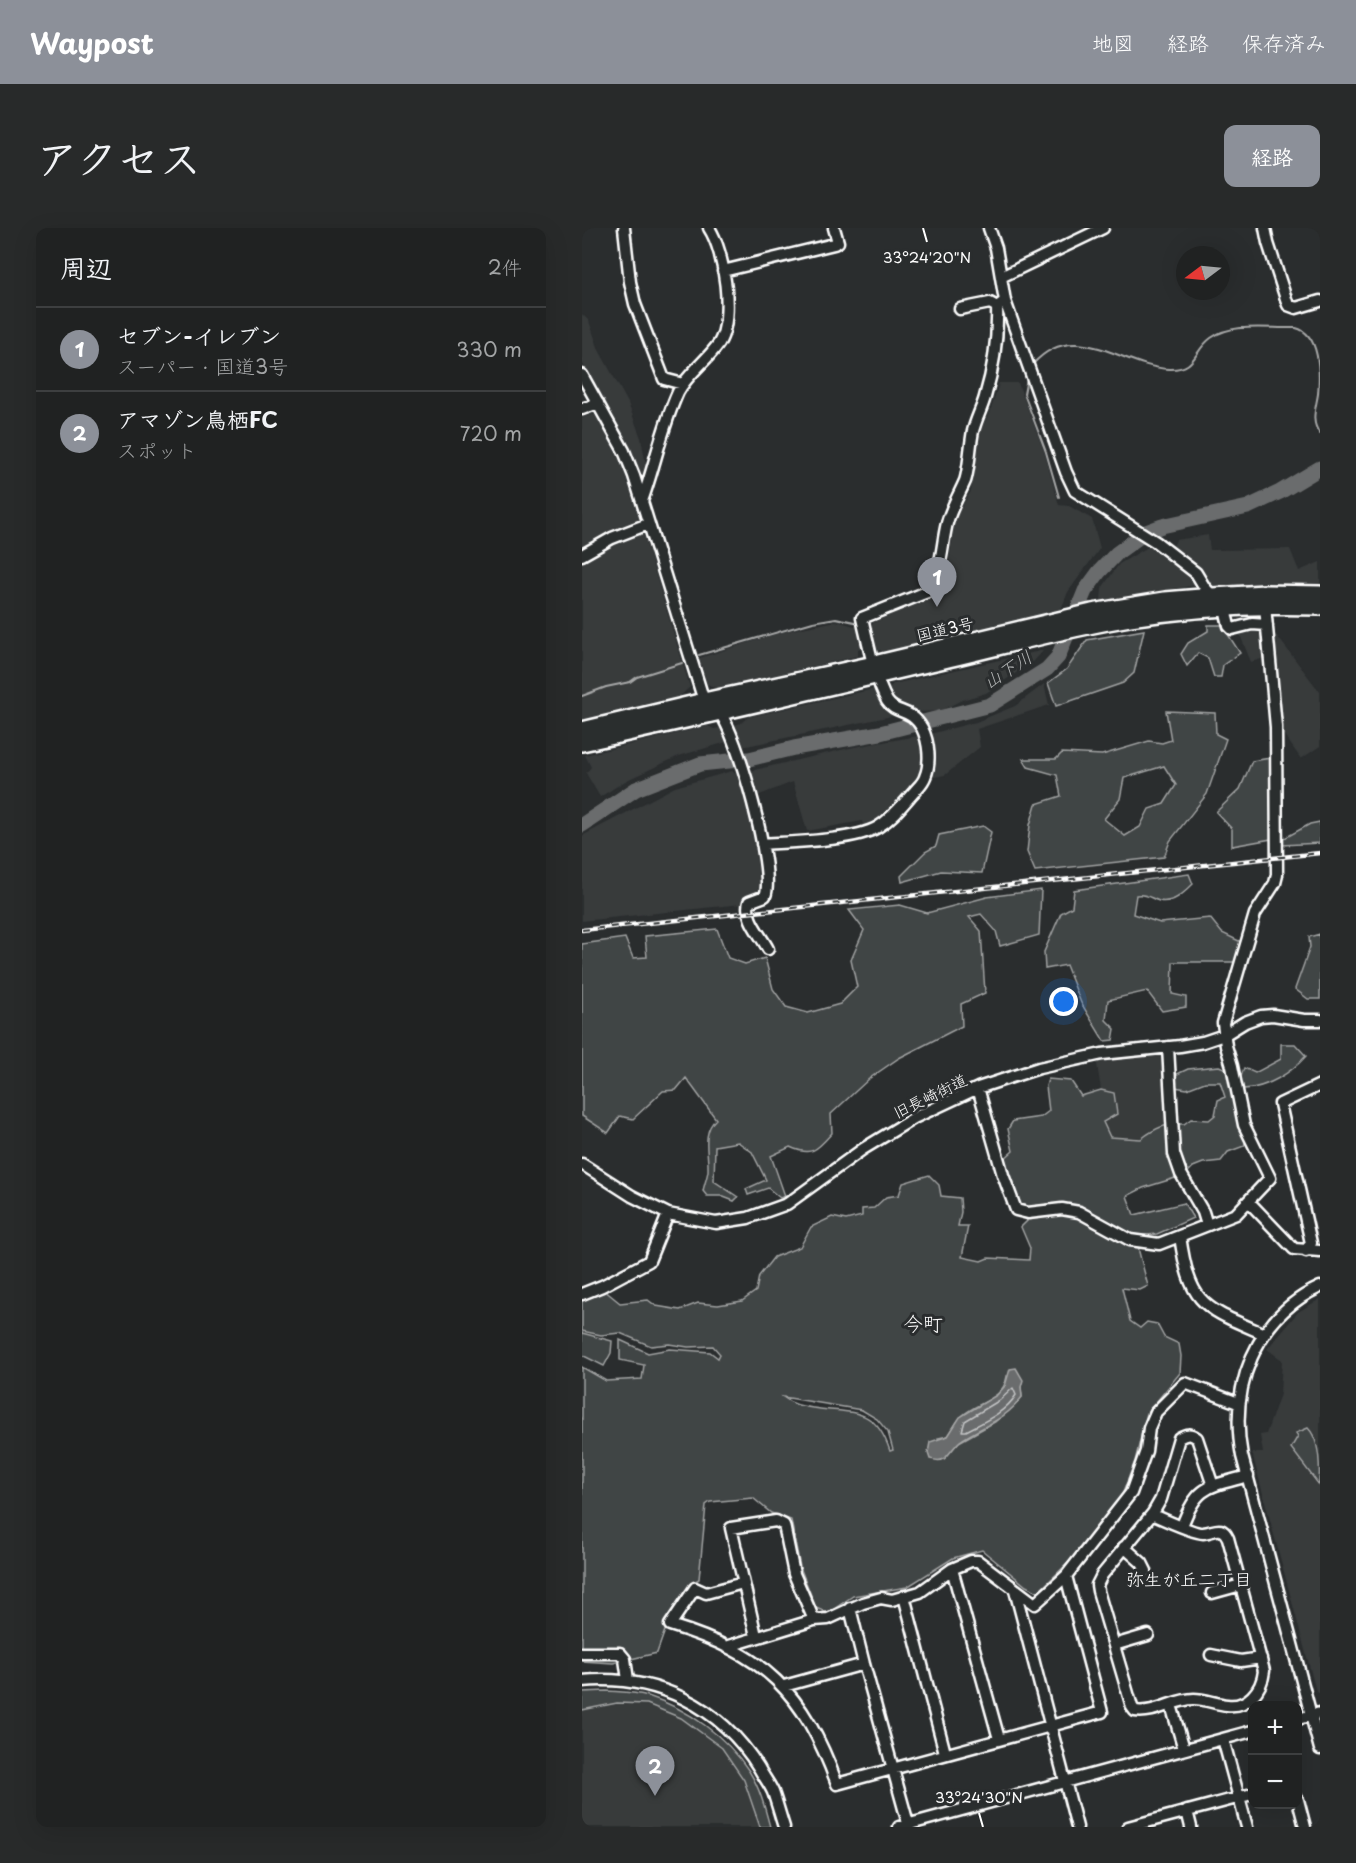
<!DOCTYPE html>
<html lang="ja">
<head>
<meta charset="utf-8">
<style>
  :root { --surface:#202222; --page:#282a2a; --text:#f1f3f6; --muted:#a2a4a5; --line:#3d3f40; --accent:#8c9099 }
  body { margin:0; font-family:"Playpen Sans","Klee One",sans-serif; background:var(--page); color:var(--text) }
  .controls { position:absolute; right:18px; bottom:18px; display:grid; overflow:hidden; border-radius:12px; box-shadow:0 6px 24px #0002 }
  .controls button { width:54px; height:54px; display:grid; place-items:center; padding:0; border:0; border-bottom:2px solid var(--line); background:var(--surface); color:var(--text); font:30px sans-serif }
  .compass { position:absolute; left:594px; top:18px; width:54px; height:54px; border-radius:50%; background:var(--surface); box-shadow:0 6px 24px #0002; rotate:254deg }
  .you { position:absolute; left:482px; top:774px; width:21px; height:21px; margin:-15px; border:4px solid #fff; border-radius:50%; background:#1a73e8; box-shadow:0 0 0 9px #1a73e833 }
  .badge { display:grid; place-items:center; width:39px; height:39px; border-radius:50%; background:var(--accent); color:#fff; font-size:20px; font-weight:700 }
  .pin { position:absolute; translate:-50% -50px; filter:drop-shadow(0 2px 3px #0008) }
  .pin::after { content:''; position:absolute; top:32px; width:21px; height:18px; background:inherit; clip-path:polygon(0 0,100% 0,50% 100%) }
  .list { margin:0; padding:0; list-style:none }
  h2 { display:flex; justify-content:space-between; align-items:center; height:78px; margin:0; padding:0 24px; font-size:26px }
  h2 small { font-size:20px; font-weight:400; color:var(--muted) }
  .list li { display:grid; grid-template-columns:39px 1fr auto; gap:18px; align-items:center; box-sizing:border-box; height:84px; padding:0 24px; border-top:2px solid var(--line) }
  .list b { display:block; font-size:22px; white-space:nowrap }
  .list p { margin:0; font-size:20px; white-space:nowrap; color:var(--muted) }
  .list em { font-size:20px; font-style:normal; color:var(--muted) }
  .map { position:relative; flex:none; width:738px; height:1599px; overflow:hidden; border-radius:12px }
  header { display:flex; align-items:center; gap:36px; box-sizing:border-box; height:84px; padding:0 30px; background:var(--accent); color:#fff }
  header strong { font-size:28px }
  nav { display:flex; gap:33px; margin-inline-start:auto; font-size:21px }
  .intro { display:flex; align-items:center; justify-content:space-between; box-sizing:border-box; height:144px; padding:0 36px }
  h1 { margin:0; font-size:42px }
  .button { padding:15px 27px; border-radius:12px; background:var(--accent); color:#fff; font-size:21px; font-weight:700 }
  main { display:flex; gap:36px; padding:0 36px }
  aside { flex:1; background:var(--surface); border-radius:12px; box-shadow:0 6px 24px #0002 }
  .map>svg:first-child { display:block }
  .built { fill:#373a3b }
  .green { fill:#414445; stroke:#a0a2a2; stroke-width:1.5; fill-rule:evenodd }
  .water { fill:#6a6c6d; stroke:#a6a7a7; stroke-width:1.5 }
  .lines { fill:none; stroke-linecap:round; stroke-linejoin:round }
  .shore { stroke:#c3c4c5; stroke-width:1.5 }
  .stream { stroke:#a6a7a7; stroke-width:2 }
  .river { stroke:#6a6c6d; stroke-width:15 }
  .minor-casing { stroke:#fff; stroke-width:15 }
  .highway-casing { stroke:#fff; stroke-width:20 }
  .minor { stroke:#2a2d2e; stroke-width:10 }
  .highway { stroke:#2a2d2e; stroke-width:15 }
  .rail-casing { stroke:#fff; stroke-width:4.5 }
  .rail { stroke:#2a2d2e; stroke-width:2; stroke-dasharray:7; stroke-linecap:butt }
  .ticks { fill:none; stroke:#fff; stroke-width:2 }
  .labels { text-anchor:middle; stroke-width:6; stroke-linejoin:round; paint-order:stroke }
  .street-label { font-size:16px; fill:#fff; stroke:#2a2d2e }
  .water-label { font-size:18px; font-style:italic; fill:#b4b6b6; stroke:#2a2d2e }
  .neighbourhood-label { font-size:18px; fill:#fff; stroke:#2a2d2e }
  .quarter-label { font-size:20px; fill:#fff; stroke:#2a2d2e }
  .ticks-label { font-size:15px; text-anchor:middle; fill:#fff; stroke:#2a2d2e; stroke-width:6; stroke-linejoin:round; paint-order:stroke }
</style>
</head>
<body>
<header>
<strong>Waypost</strong>
<nav><a>地図</a><a>経路</a><a>保存済み</a></nav>
</header>
<div class="intro"><h1>アクセス</h1><a class="button">経路</a></div>
<main>
<aside>
<h2>周辺<small>2件</small></h2>
<ul class="list">
<li><span class="badge">1</span><div><b>セブン-イレブン</b><p>スーパー · 国道3号</p></div><em>330 m</em></li>
<li><span class="badge">2</span><div><b>アマゾン鳥栖FC</b><p>スポット</p></div><em>720 m</em></li>
</ul>
</aside>
<div class="map">
<svg width="738" height="1599" viewBox="0 0 738 1599">
  <rect width="100%" height="100%" fill="#2a2d2e"/>
  <filter id="ink" filterUnits="userSpaceOnUse"><feTurbulence type="fractalNoise" baseFrequency=".0167" numOctaves="2"/><feDisplacementMap in="SourceGraphic" scale="12" xChannelSelector="R" yChannelSelector="G"/><feConvolveMatrix kernelMatrix="1 2 1 2 8 2 1 2 1" color-interpolation-filters="sRGB"/></filter>
  <g filter="url(#ink)">
    <path class="built" d="M0,86L7,93L17,122L46,175L59,210L65,242L60,263L50,231L0,134Z
      M417,155H436L462,223L477,277L487,278L510,291L518,320L486,364L478,384L301,424L292,420L286,397L350,368L367,334L372,292L389,263L393,226L399,201L409,181Z
      M11,186L17,190L41,240L59,296L0,324V190Z
      M60,301L108,459L96,470L0,492V330Z
      M626,307L628,322L708,321L717,343L738,334V357L629,358L616,339L590,320L594,312Z
      M571,316L609,348L615,357L519,373L520,360L537,336Z
      M255,393L279,400L283,419L276,421V428L136,461L125,456L117,430L200,404Z
      M679,401L695,408L738,464V518L719,531L698,501L683,430L669,434L658,407L667,402Z
      M462,422L452,433L404,465L380,472L358,483L333,484L328,480H318L311,475L305,462L311,456Z
      M462,456L467,477L395,501L398,519L363,547L337,552L297,595L281,599L280,593L225,603L211,554L175,568L168,543L272,519L348,506L394,494L433,478Z
      M292,461L299,463L320,486L160,519L152,497L159,495L166,489Z
      M126,498L132,501L138,500L145,514L97,528L45,552L18,569L4,545L9,539L3,527Z
      M150,543L160,551L170,580L184,660L180,668L164,670L160,676L0,693V608L93,559Z
      M584,824L588,895L570,902L559,911L528,909L521,893L532,865L519,862L514,830Z
      M738,1071V1466L734,1463L670,1225H681L678,1207L684,1206L698,1166L700,1132L685,1121L716,1084Z
      M35,1475L65,1476L99,1490L140,1520L162,1552L178,1599H0V1482Z"/>
    <path class="green" d="M626,397H640L658,425L641,437L639,449H632L626,430L616,425L605,438L599,426L606,415L626,403Z
      M562,402L552,445L541,455L474,478L466,455L485,441L505,412Z
      M584,483L633,485L634,506L644,511L625,566L588,613L582,629L453,643L445,624L448,597L454,576L479,568L475,547L446,539L441,531H474L480,525L520,527L567,513L580,515L589,512ZM582,538L594,557L582,576L567,581L558,599L543,608L522,591L538,571L542,550Z
      M689,530V611L650,618V601L634,584L658,561L670,533Z
      M738,594V615L700,617L701,611L728,596Z
      M401,598L409,604L400,645L359,643L320,654L319,648L343,624L354,618L357,607Z
      M607,646L611,656C602,665 591,676 577,673C567,670 567,666 554,667L551,686L578,695L628,690L640,705L659,714L654,734H591L590,766L604,769V779L580,783L565,763L526,772L524,792L533,801L531,812L522,813L499,775L484,737L463,741L462,724L479,685L490,679L492,662Z
      M459,662L457,707L418,718L414,703L399,686L387,689L399,703L403,765L379,776L380,798L317,830L288,850L249,886L250,905C235,922 230,929 208,919L189,928L203,968L198,970L186,960L166,967L164,961L184,952L170,924L156,914L133,918L132,953L156,969L152,973L139,968H125L121,963C122,957 125,950 126,943C127,925 119,905 134,891L104,850L94,862L81,863L51,891L38,888L26,905L0,888V716L43,710L51,730L65,729L63,708L135,701L146,730L163,736L183,730L191,761L204,779L226,785L258,776L275,759L269,732L282,702L267,682L318,677L345,685L405,669Z
      M738,706V771H726L713,761L728,719L727,709Z
      M699,816H713L724,828C709,845 685,860 662,861L658,851L662,840L673,845L699,831Z
      M637,838L647,842V857L653,870L665,909L662,918L646,924L639,933L621,935L611,939L603,947L561,960L545,968L552,987L602,975L611,990L575,1006L556,1008L557,1024L566,1058L558,1062L540,1060L548,1093L558,1100L565,1094L575,1096L582,1109L597,1116L599,1128L598,1145L565,1185L553,1233L540,1267L492,1329L456,1364L444,1358L400,1322L371,1330L325,1359L271,1368L246,1385L234,1380L218,1339L209,1292L189,1285L171,1270L128,1274L124,1277L117,1351C95,1363 83,1402 75,1425L31,1435L0,1433V1139L24,1153L60,1151L62,1137L38,1132V1112L66,1125L88,1121L128,1124L136,1130L138,1126L131,1118L106,1119L87,1116L69,1118L38,1105L19,1107L0,1103V1069L22,1062L38,1075L66,1072L74,1078L98,1082L116,1075L136,1077L160,1073L174,1063L177,1048L192,1029L218,1019L229,999L250,989L264,992L280,988V981L292,980L304,969L317,967L321,955L347,947L357,957L359,968L378,970L379,984L376,998H386L380,1029L399,1033L406,1030L447,1032L448,1020L439,999L445,993C434,973 425,954 422,931L431,923L426,901L431,893L459,889L467,883L464,858L466,851L489,853L499,868L519,862L532,865L535,886L521,894L528,909L559,911C573,900 584,895 602,896L609,891L627,892L633,887L636,872L643,869L638,854H623L605,861L593,859L591,848L606,841ZM425,1148L439,1158L440,1169L413,1194L377,1214L363,1230L356,1210L366,1208C371,1202 374,1193 380,1188C396,1173 421,1173 425,1148ZM201,1169L280,1182L295,1191L306,1204L311,1222L308,1223C293,1178 271,1186 231,1180C219,1178 211,1177 201,1169Z
      M0,1105L30,1113L29,1125L22,1138L0,1127Z
      M726,1200C738,1212 738,1240 737,1257L709,1220L716,1208L714,1205Z
      M25,1463C38,1464 53,1464 66,1468C106,1481 144,1508 167,1543C178,1560 183,1580 188,1599H178L162,1552L140,1520L99,1490L65,1476L35,1475L0,1482V1464Z"/>
    <path class="water" d="M434,1140L441,1152L439,1159L440,1169C424,1192 400,1198 378,1213C372,1218 368,1226 362,1231C357,1234 353,1232 348,1231L346,1225L348,1214L366,1208L378,1189L415,1167L423,1158L428,1141Z"/>
    <g class="lines">
      <path class="shore" d="M431,1160L434,1167C423,1185 401,1194 384,1203H380L383,1193L418,1172Z"/>
      <path class="stream" d="M451,136C493,89 540,139 587,141C615,142 611,123 629,110C651,94 688,101 714,100C738,106 738,144 736,166C734,180 728,193 738,206
        M445,150L442,166L464,224L477,269
        M117,427L231,394L254,390L277,395
        M0,468L24,459L48,454L55,449L100,435"/>
      <path class="river" d="M0,597L54,561L118,536L167,531L212,520L298,505L408,477L465,441L476,429L503,363L517,344L535,325L564,304L580,298L666,279L698,264L738,240"/>
      <g class="minor-casing">
        <path id="minor" d="M42,0L48,54L53,76L82,151L101,156
          M407,0L414,20L423,73L484,244L493,263L574,314L614,345L623,360L643,381L647,398L650,401L670,396L685,397
          M683,0L686,15L706,77L714,80L738,73
          M141,43L252,16L256,14L252,0
          M419,49L521,0
          M378,81L408,75L415,79
          M0,147L42,223L52,248L122,473C127,476 133,480 137,484C155,504 194,644 183,668L167,674C162,690 179,707 186,721
          M0,181L16,175
          M60,273C73,237 80,199 96,164C106,145 125,133 137,115C152,90 143,24 127,0
          M0,327L30,310L66,296
          M180,616C209,614 272,613 296,599C311,590 321,576 332,564C336,559 341,555 343,549C349,535 347,514 340,500C328,479 314,487 305,473C293,452 286,415 280,390L345,364C361,342 359,319 365,295C369,280 377,267 383,253C387,242 388,217 391,203C394,191 400,180 403,169C412,139 416,109 415,79L423,73
          M586,819L592,926L599,946L621,984L625,997
          M396,860L421,947L434,982L446,985L480,981L497,984L548,1012L577,1016L654,986L688,950L662,897L650,838L644,818L641,795L673,686L693,655L695,647L694,499L683,378
          M0,936L50,968L86,986L134,995L166,990L205,976L281,921L332,890L396,860L457,840L520,826L598,818L621,814L642,807L663,794L679,788L691,787L722,792H738
          M666,973L712,1021L738,1023
          M598,1008C608,1078 621,1079 682,1106
          M724,1023L729,1015L698,876L738,857
          M738,1059C673,1089 647,1160 660,1228L738,1521
          M0,1066L20,1058L67,1033L86,986
          M571,1285L574,1288C583,1292 615,1306 621,1305C633,1304 639,1296 646,1310L682,1443C680,1462 665,1480 645,1477C634,1476 623,1471 612,1471C592,1471 574,1486 553,1483L550,1479L516,1363L515,1357L520,1347L571,1285L579,1271L597,1210C604,1206 608,1205 615,1210L631,1258
          M600,1298C615,1257 626,1259 666,1248
          M542,1319L560,1335L564,1343
          M370,1341L417,1511
          M161,1355L124,1365L113,1360L88,1397C183,1426 221,1463 255,1556L520,1484L484,1348
          M433,1362L495,1599
          M630,1365L659,1357
          M322,1368L363,1525
          M268,1380L282,1436L327,1599
          M174,1408L149,1300L194,1293L202,1297L212,1346L232,1392
          M532,1417L566,1407
          M147,1418L232,1392L246,1391L281,1375L299,1370L310,1372L338,1364L370,1341L389,1333H396L453,1376L484,1348L549,1265L564,1223L567,1200L574,1184L603,1155L656,1175
          M0,1425H38L43,1431L46,1452
          M629,1427L659,1433L679,1430
          M0,1453C73,1446 138,1477 177,1540C181,1548 187,1555 191,1564C195,1575 198,1587 202,1599
          M202,1458L282,1436
          M589,1477L602,1521
          M716,1491L738,1485
          M641,1511L665,1599
          M716,1572L723,1599
          M605,1583L609,1599
          M317,1599L670,1503
          M546,1599L670,1566"/>
      </g>
      <g class="highway-casing">
        <path id="highway" d="M0,502L122,473L292,436L510,384L583,372L631,368L683,365L738,366
          M0,515C117,490 233,462 349,435C415,420 481,401 548,390C611,380 675,377 738,379"/>
      </g>
      <use href="#minor" class="minor"/>
      <use href="#highway" class="highway"/>
      <g class="rail-casing">
        <path id="rail" d="M0,702L738,625"/>
      </g>
      <use href="#rail" class="rail"/>
    </g>
  </g>
  <path class="ticks" d="M341,0L345,14M397,1585L401,1599"/>
  <g class="labels">
    <g class="street-label">
      <text transform="translate(363 401) rotate(-13)" y="6">国道3号</text>
      <text transform="translate(348 868) rotate(-26)" y="6">旧長崎街道</text>
    </g>
    <g class="water-label">
      <text transform="translate(426 442) rotate(-33)" y="6">山下川</text>
    </g>
    <g class="neighbourhood-label">
      <text x="607" y="1358">弥生が丘二丁目</text>
    </g>
    <g class="quarter-label">
      <text x="341" y="1103">今町</text>
    </g>
  </g>
  <g class="ticks-label">
    <text x="345" y="35">33°24'20"N</text>
    <text x="397" y="1575">33°24'30"N</text>
  </g>
</svg>
<div class="controls">
<button>+</button>
<button>−</button>
</div>
<svg class="compass" viewBox="-18 -18 36 36"><path d="M0-13l5 13h-10z" fill="#e53935"/><path d="M0 13l5-13h-10z" fill="#a2a4a5"/></svg>
<div class="you"></div>
<div class="pin badge" style="left:355px;top:379px">1</div>
<div class="pin badge" style="left:73px;top:1568px">2</div>
</div>
</main>
</body>
</html>
